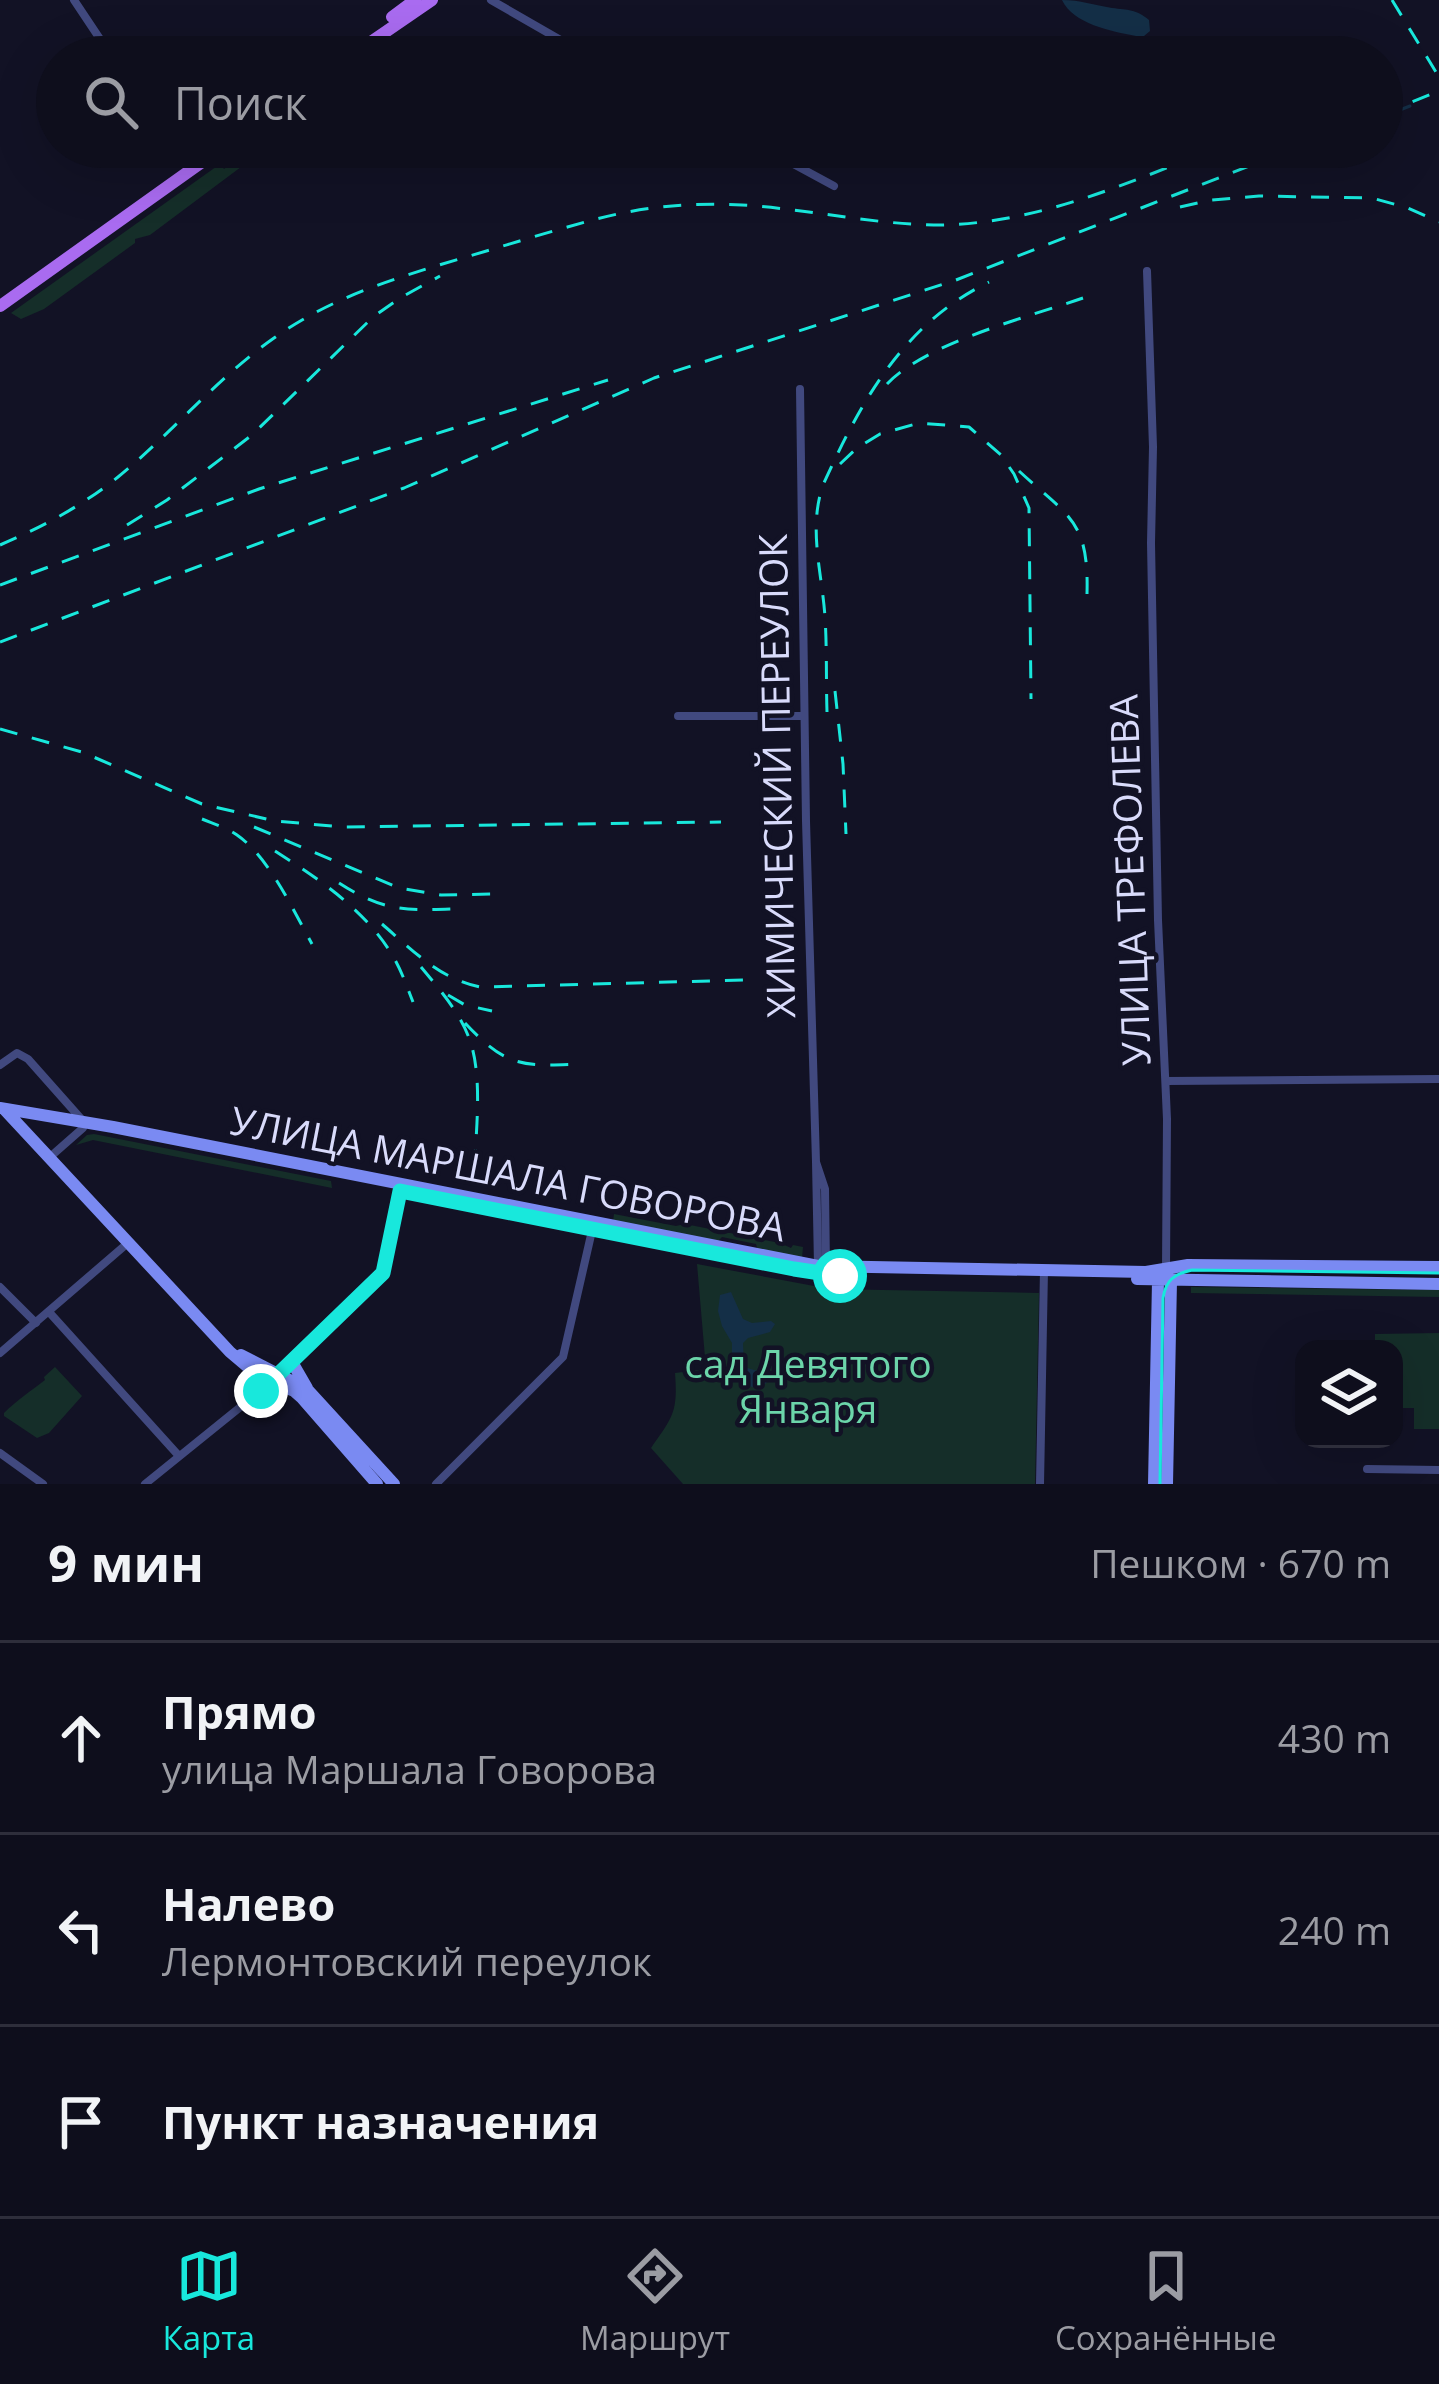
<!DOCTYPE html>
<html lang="ru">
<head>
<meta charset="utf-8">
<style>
  :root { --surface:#0e0e1c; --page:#171725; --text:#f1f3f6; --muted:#9b9ca3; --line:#2e2e3b; --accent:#18e8dc }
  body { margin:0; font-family:"Open Sans",sans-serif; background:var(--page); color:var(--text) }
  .controls { position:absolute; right:36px; bottom:36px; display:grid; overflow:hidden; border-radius:24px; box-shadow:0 12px 48px #0002 }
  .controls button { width:108px; height:108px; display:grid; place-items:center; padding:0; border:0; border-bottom:3px solid var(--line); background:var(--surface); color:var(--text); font:60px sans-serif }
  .stop { position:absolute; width:36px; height:36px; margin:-27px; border:9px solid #18e8dc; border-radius:50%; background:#fff }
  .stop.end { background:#18e8dc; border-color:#fff; box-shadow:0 3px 12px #0008 }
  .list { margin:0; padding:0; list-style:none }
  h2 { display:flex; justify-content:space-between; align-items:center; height:156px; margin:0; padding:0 48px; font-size:51px }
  h2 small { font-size:39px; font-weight:400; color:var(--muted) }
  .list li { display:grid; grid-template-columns:78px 1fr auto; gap:36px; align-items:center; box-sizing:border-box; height:192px; padding:0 48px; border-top:3px solid var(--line) }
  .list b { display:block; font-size:45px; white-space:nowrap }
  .list p { margin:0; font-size:39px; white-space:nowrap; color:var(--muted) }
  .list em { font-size:39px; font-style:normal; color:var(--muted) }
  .icon { flex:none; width:66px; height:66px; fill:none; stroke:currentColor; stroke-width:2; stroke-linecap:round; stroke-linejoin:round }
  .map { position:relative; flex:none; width:1439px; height:1484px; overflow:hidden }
  .search { position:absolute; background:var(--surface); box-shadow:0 12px 48px #0002; left:36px; right:36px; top:36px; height:132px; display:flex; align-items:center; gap:30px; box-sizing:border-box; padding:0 42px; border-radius:66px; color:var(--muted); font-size:45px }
  .sheet { height:732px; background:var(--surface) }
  nav { display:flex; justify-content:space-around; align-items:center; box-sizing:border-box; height:168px; border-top:3px solid var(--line); background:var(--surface); font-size:33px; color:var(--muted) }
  nav a { display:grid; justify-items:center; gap:6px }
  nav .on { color:var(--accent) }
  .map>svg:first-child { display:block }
  .green { fill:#152e29 }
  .water { fill:#142f47 }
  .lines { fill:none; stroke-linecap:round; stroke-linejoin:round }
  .stream { stroke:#142f47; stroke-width:3 }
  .street { stroke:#41497f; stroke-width:8 }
  .secondary { stroke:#7a8af2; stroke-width:12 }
  .primary { stroke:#a96bf0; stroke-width:12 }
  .tram { stroke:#18e8dc; stroke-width:3 }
  .rail { stroke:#18e8dc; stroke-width:3; stroke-dasharray:18 15; stroke-linecap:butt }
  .route { stroke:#18e8dc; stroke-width:15 }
  .labels { text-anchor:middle; stroke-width:9; stroke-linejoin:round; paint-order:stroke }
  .street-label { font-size:39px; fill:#d9dbfb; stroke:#121225 }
  .park-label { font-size:39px; fill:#6cd5aa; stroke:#121225 }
</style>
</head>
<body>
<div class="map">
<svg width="1439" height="1484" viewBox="0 0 1439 1484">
  <rect width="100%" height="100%" fill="#121225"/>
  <path class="green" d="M240,157L245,164L150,235L135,239V243L44,309L21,319L11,313L220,164L224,169Z
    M94,1134L331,1181L332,1188L93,1140L76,1145L87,1135Z
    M614,1214L676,1226L685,1224L780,1243L791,1248L793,1245L803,1247L802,1258L758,1251L756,1244L722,1237L716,1243L613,1222Z
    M697,1264L830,1289L1039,1293L1035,1484H683L651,1448C673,1417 678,1412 675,1373L706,1369Z
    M1191,1287L1439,1290V1297L1191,1293Z
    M1439,1333V1429H1414V1408H1394V1349H1375V1334Z
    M55,1367L82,1396L49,1433L37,1438L4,1416V1413C17,1400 31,1391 45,1380L44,1377Z"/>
  <path class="water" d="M1062,0C1080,0 1094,5 1112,8C1128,10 1136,9 1149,20L1150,31L1144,36H1136C1111,31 1073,24 1062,0Z
    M731,1292L743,1319L752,1323L771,1321L775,1324L770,1332L748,1338L743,1343L744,1367L764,1373L768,1381C758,1393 740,1385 732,1374V1343L722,1326L718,1311L720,1295Z"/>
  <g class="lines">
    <path class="stream" d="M1382,117L1410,106"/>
    <path class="street" d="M74,0L112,57
      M491,0L590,57
      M172,147L185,165
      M762,147L834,186
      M1147,271L1153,447L1151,543L1158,920L1167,1119L1166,1268
      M800,389L806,821L816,1162
      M678,716H804
      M0,1065L17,1053L28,1059L83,1121V1128L50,1157
      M1166,1081L1439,1079
      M816,1162L825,1189L826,1267L822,1275L818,1266Z
      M0,1287L36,1323
      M49,1312L179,1456
      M0,1353L129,1242
      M0,1453L43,1484
      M1367,1469L1439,1470
      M145,1484L270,1383L380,1276L387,1261L401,1184
      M436,1484L563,1357L594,1222
      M1040,1484L1044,1270"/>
    <path class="secondary" d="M0,1108L113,1127L818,1266L1146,1272L1188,1265L1439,1267
      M4,1109L230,1352L261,1378L294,1391L302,1398L377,1484
      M1137,1279L1439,1284
      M241,1355L307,1389L394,1484
      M292,1362L307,1388
      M1154,1484L1158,1281L1162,1274
      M1167,1484L1171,1281"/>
    <path class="primary" d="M392,17L415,0
      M349,57L432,0
      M0,306L223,147"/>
    <path class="tram" d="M1160,1484L1163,1298C1166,1280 1174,1274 1192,1270L1439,1273"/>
    <path class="rail" d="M1392,0L1439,77
      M1382,114L1439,91
      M1180,207L1211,200L1259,196L1372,198L1408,208L1439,222
      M887,384C926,343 1028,317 1083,298
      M840,464L857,448L880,434L919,423L969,427L1001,455L1014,474L1029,508L1031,699
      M1019,471C1069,517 1089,520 1087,594
      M127,525L167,500L252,435L373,317L400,298L440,276
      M0,545C42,527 82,506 118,477C172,433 217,378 274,338C333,296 399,277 466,257C507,245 548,232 589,221C639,207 690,202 742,205C809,209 874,225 941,225C1041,223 1129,182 1220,147
      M0,585L259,489L608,380
      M0,642L404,488L654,378L956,280L1298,147
      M835,691L843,764L846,834
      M827,712C826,680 827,649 825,617C822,572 808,529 823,485C861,401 903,324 989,282
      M0,729L82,752L202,804L275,821L343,827L721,822
      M202,819C214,824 227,828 237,835C269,857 293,910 312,944
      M254,827L399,888L441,895L491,894
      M275,851C319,879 367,911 394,958C402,972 407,987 413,1002
      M339,883C381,910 403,911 452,909
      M382,924C412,950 440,979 480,987L746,980
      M421,967C439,989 459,1011 469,1038C484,1077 475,1137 474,1179
      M448,995L465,1005L492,1011
      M465,1023C508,1069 523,1066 583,1064"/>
  </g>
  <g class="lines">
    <path class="route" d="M261,1391L383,1273L400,1191L794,1269L840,1276"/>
  </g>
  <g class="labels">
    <g class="street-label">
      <text transform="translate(777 776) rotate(-91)" y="14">ХИМИЧЕСКИЙ ПЕРЕУЛОК</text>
      <text transform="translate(1130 880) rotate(-92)" y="14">УЛИЦА ТРЕФОЛЕВА</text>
      <text transform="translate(508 1174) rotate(11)" y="14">УЛИЦА МАРШАЛА ГОВОРОВА</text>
    </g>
    <g class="park-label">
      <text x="808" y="1378">сад Девятого<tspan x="808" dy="45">Января</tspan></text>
    </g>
  </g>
</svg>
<div class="controls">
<button><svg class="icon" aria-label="layers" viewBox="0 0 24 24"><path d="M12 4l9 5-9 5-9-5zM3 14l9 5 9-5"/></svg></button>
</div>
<div class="stop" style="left:840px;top:1276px"></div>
<div class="stop end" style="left:261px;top:1391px"></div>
<div class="search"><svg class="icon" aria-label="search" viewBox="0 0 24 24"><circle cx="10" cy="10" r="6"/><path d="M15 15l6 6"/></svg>Поиск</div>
</div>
<section class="sheet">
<h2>9 мин<small>Пешком · 670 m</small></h2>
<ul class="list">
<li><svg class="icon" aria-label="ahead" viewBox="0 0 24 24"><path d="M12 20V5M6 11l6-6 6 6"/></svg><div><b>Прямо</b><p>улица Маршала Говорова</p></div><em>430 m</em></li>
<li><svg class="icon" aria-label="left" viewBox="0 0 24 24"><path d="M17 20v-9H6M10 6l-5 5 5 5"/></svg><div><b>Налево</b><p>Лермонтовский переулок</p></div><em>240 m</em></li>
<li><svg class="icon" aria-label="arrive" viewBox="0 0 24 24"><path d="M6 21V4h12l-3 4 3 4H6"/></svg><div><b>Пункт назначения</b></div></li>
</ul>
</section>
<nav>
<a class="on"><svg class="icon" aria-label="map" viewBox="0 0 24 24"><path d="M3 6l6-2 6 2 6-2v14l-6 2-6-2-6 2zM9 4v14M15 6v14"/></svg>Карта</a>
<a><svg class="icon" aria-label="directions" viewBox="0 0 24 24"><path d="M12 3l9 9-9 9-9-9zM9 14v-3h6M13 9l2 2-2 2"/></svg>Маршрут</a>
<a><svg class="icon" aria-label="saved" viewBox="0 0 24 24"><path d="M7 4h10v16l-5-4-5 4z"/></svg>Сохранённые</a>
</nav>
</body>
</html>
